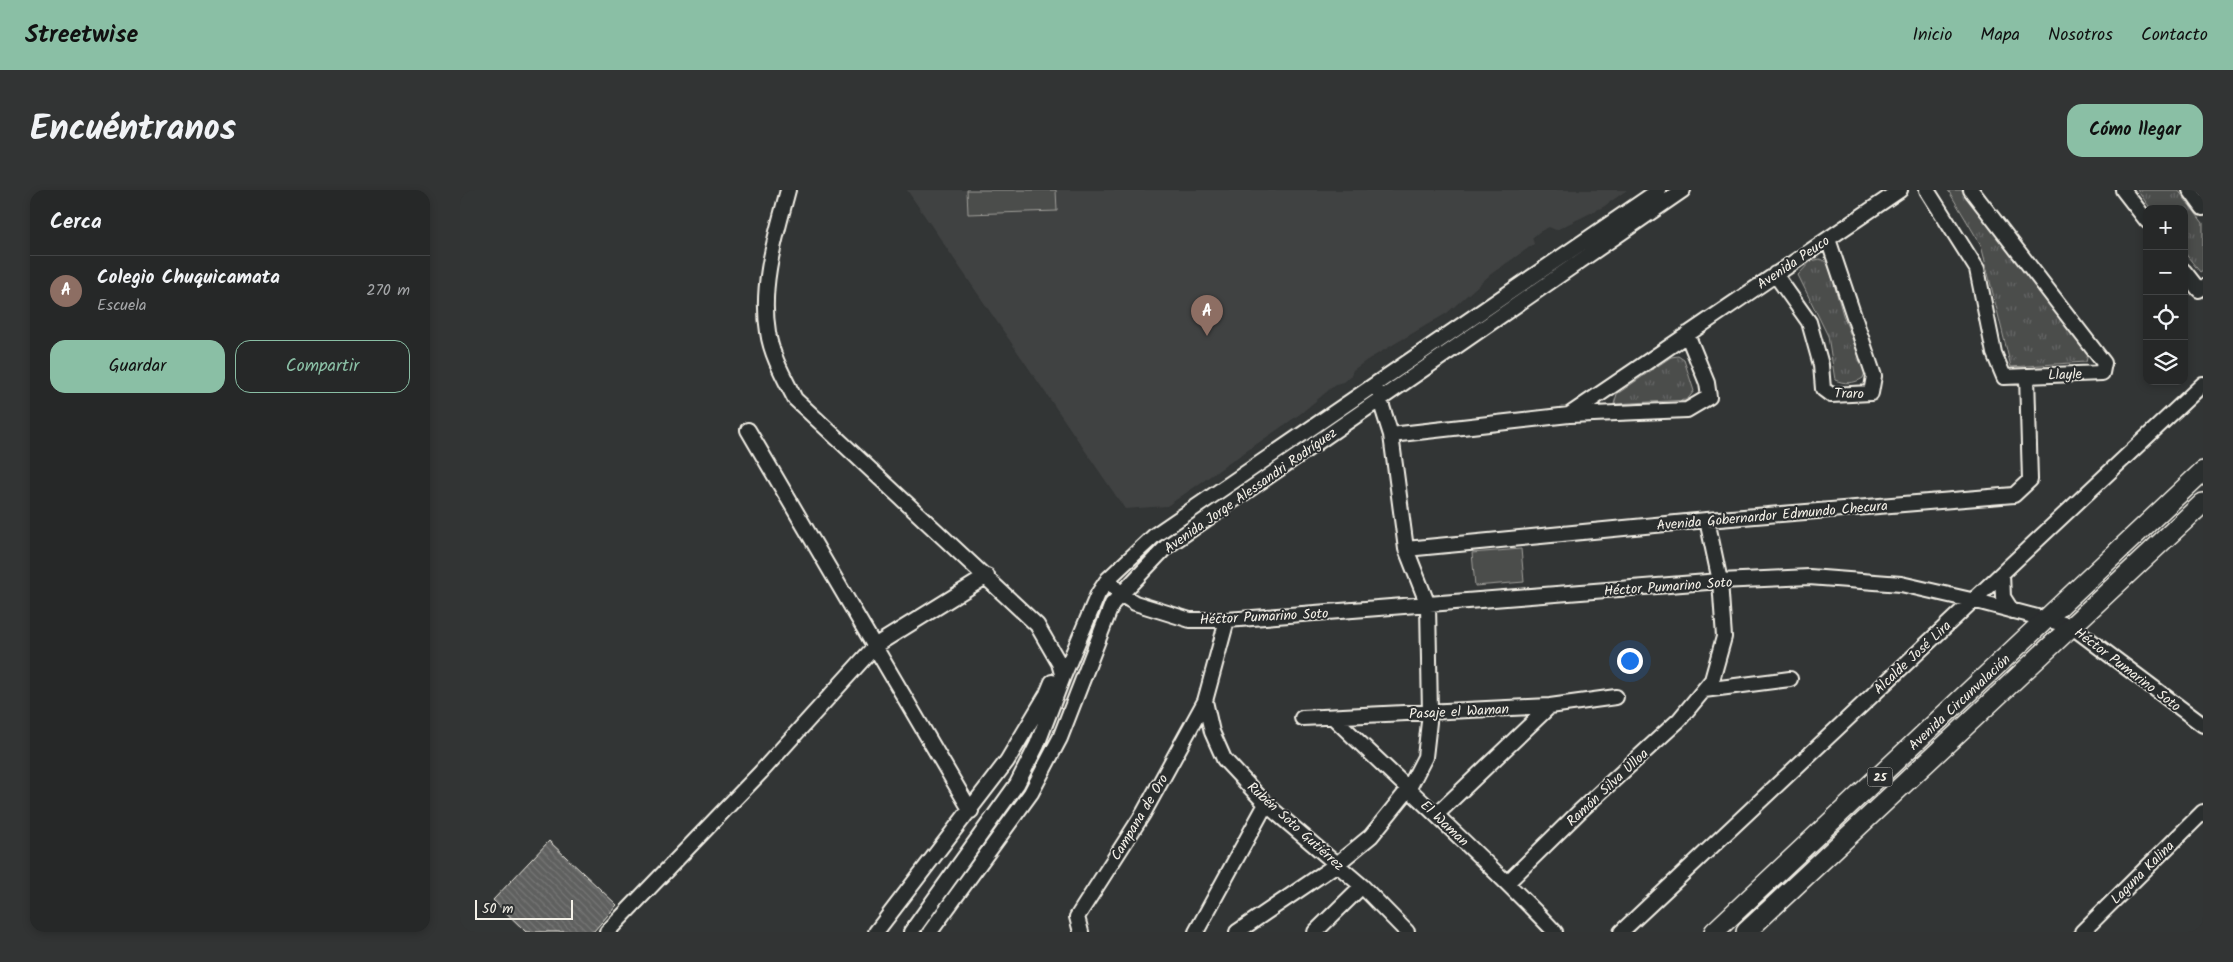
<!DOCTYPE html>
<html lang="es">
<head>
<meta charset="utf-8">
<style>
  :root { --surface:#262828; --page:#323434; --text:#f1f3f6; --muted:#a4a6a8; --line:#424445; --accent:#8abfa5 }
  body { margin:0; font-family:Kalam,sans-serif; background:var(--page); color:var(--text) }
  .controls { position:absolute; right:15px; top:15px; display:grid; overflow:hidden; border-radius:10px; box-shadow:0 2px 8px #0003 }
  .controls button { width:45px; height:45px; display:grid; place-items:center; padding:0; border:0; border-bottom:1px solid var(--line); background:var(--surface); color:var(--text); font:25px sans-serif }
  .scale { position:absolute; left:15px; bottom:12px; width:98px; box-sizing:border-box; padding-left:5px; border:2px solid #f4f1e8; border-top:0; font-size:14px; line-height:18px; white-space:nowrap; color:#f4f1e8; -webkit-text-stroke:4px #2a2d2e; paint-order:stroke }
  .you { position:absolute; left:1169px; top:470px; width:18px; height:18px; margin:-12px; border:4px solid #fff; border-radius:50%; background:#1a73e8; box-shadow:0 0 0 8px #1a73e833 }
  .badge { display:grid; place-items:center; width:32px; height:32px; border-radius:50%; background:var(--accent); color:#fff; font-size:16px; font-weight:700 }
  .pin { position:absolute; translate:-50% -41px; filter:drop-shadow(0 1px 2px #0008) }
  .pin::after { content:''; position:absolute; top:26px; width:18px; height:15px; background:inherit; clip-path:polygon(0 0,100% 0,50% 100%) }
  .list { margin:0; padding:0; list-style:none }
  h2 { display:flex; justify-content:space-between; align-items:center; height:65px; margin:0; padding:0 20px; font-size:21px }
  h2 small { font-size:16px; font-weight:400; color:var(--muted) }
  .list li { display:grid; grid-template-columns:32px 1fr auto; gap:15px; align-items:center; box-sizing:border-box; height:70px; padding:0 20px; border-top:1px solid var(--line) }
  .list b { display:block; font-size:19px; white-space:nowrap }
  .list p { margin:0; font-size:16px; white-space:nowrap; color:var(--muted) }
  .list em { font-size:16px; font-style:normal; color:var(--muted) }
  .actions { display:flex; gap:10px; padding:15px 20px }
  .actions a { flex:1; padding:11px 0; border:1px solid var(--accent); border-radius:15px; text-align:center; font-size:18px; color:var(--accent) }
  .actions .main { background:var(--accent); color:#111 }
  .icon { flex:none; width:28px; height:28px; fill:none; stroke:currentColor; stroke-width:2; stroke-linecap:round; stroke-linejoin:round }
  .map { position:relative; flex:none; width:1743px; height:742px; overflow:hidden; border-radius:15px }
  header { display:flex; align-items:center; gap:30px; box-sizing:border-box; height:70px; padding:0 25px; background:var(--accent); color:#111 }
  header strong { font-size:24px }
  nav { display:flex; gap:28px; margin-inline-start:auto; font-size:18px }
  .intro { display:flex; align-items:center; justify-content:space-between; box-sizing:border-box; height:120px; padding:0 30px }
  h1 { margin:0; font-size:35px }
  .button { padding:12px 22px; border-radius:15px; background:var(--accent); color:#111; font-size:18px; font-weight:700 }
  main { display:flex; gap:30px; padding:0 30px }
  aside { flex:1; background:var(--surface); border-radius:15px; box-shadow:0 2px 8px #0003 }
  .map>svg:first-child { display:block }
  .built { fill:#404242 }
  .grass { fill:#4b4d4c; stroke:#a09f9a }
  .park { fill:url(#park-tufts); stroke:#a09f9a }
  .building { fill:url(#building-back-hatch); stroke:#f4f1e8 }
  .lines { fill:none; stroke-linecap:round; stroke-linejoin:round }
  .minor-casing { stroke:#f4f1e8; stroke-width:18 }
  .highway-casing { stroke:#f4f1e8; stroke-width:22 }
  .minor { stroke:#2a2d2e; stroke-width:14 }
  .highway { stroke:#2a2d2e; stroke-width:19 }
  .labels { text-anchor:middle; stroke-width:4; stroke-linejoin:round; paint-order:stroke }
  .shield { fill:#2a2d2e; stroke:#b7b6b0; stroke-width:1 }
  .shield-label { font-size:12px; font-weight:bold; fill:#f4f1e8 }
  .street-label { font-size:14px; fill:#f4f1e8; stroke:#2a2d2e }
</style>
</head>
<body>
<header>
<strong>Streetwise</strong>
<nav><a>Inicio</a><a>Mapa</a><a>Nosotros</a><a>Contacto</a></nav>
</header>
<div class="intro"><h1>Encuéntranos</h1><a class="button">Cómo llegar</a></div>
<main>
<aside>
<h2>Cerca<small></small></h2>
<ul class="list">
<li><span class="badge" style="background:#8d6e63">A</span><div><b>Colegio Chuquicamata</b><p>Escuela</p></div><em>270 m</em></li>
</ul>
<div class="actions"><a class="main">Guardar</a><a>Compartir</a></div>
</aside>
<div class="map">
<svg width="1743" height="742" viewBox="0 0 1743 742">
  <defs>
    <pattern id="park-tufts" width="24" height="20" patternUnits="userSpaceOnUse" patternTransform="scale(1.25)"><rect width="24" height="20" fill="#4b4d4c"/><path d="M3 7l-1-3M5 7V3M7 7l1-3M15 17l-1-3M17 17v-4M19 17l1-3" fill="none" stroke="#666766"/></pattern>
    <pattern id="building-back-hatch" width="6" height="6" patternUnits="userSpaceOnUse" patternTransform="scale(1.25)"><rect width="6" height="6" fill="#5f605f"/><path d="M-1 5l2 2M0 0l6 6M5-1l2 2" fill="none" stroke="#777776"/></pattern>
  </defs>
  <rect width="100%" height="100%" fill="#323535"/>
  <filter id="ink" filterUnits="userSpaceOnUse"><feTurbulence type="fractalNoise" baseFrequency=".02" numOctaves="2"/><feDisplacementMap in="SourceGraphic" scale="10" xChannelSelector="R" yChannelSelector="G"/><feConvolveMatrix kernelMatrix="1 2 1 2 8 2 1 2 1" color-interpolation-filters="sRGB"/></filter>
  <g filter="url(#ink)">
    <path class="built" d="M447,0H1167L1143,17L1096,40L1089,37L1079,42L1072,48L1074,54L1031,84L987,123L907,170L893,180L890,187L883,192L876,194L840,224L707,316L665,319Z"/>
    <path class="grass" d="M507,0H596L597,21L508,24Z
      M1061,359L1064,392L1015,396L1012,363Z"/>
    <path class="park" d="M1488,0H1502L1628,164L1626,172L1551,177L1521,55Z
      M1677,0H1718L1743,33V80L1740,82L1724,62V19H1691Z
      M1360,69L1368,73L1383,125L1405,182L1403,188C1394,194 1384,194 1375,190L1368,146L1338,85L1351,71Z
      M1218,166L1224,170L1234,201L1227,210L1154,214L1157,204L1211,167Z"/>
    <path class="building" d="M89,651L157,715L133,742H66L33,710Z"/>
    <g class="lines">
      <g class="minor-casing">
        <path id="minor" d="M328,0C316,46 300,94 308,142C311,165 325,189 335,209L577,435L599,473L603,487
          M1467,0L1517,79L1534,163L1544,187L1642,183L1644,173L1511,0
          M1663,0L1687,31
          M1730,0L1743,18
          M1724,81L1739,100L1743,97
          M1315,84L1349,132L1361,175L1363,199L1371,205L1411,203L1414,186L1368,49
          M1110,225L1227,220L1249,207L1247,193L1227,144
          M288,240L511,621
          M931,245L1109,225L1440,0
          M946,359L1247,330L1554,305L1570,290L1567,186
          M1542,384L1543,407L1552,421
          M648,389L660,404L675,413L730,430H767L1260,391L1349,387L1441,394L1524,413L1611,436L1743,535
          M767,430L745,511L752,542L764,569L806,614L902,696L947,742
          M1244,500L1330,489
          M873,527C947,599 1024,667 1095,742
          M842,528L1090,516L1156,507
          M977,624L1090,516
          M1048,692L1120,621L1219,530L1252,490L1264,447L1260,391L1247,330
          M147,742L301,582L416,455L527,386
          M416,742L547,571L587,504L592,492
          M451,742L557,594L577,555L603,487L638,404L648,389L695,345L1199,0
          M470,742L571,603L600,548L652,414L706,357L1223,0
          M621,742L617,727L683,624L745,511
          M736,742L806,614
          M777,742L877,674L911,646L948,600L965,567L970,523L968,415L946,359L931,245L920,210V203
          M855,742L902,696
          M1161,742L1743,194
          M1622,742L1743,622"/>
      </g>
      <g class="highway-casing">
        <path id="highway" d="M1254,742L1743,281
          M1286,742L1743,313"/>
      </g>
      <use href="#minor" class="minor"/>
      <use href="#highway" class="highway"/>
    </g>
  </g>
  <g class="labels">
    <rect class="shield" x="1407.5" y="577.5" width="25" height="19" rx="4"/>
    <g class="shield-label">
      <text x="1420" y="591">25</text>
    </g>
    <g class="street-label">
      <text transform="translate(1333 72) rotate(-34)" y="5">Avenida Peuco</text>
      <text transform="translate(1605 184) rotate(-2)" y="5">Llayle</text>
      <text transform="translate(1389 203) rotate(1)" y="5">Traro</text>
      <text transform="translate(790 300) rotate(-35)" y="5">Avenida Jorge Alessandri Rodríguez</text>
      <text transform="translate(1312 325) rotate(-5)" y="5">Avenida Gobernardor Edmundo Checura</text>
      <text transform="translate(1208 396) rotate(-4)" y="5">Héctor Pumarino Soto</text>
      <text transform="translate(804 426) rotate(-3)" y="5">Héctor Pumarino Soto</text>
      <text transform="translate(1452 467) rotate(-43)" y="5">Alcalde José Lira</text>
      <text transform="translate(1668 479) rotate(37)" y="5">Héctor Pumarino Soto</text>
      <text transform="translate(1499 512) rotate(-43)" y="5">Avenida Circunvalación</text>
      <text transform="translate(999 521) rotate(-3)" y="5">Pasaje el Waman</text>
      <text transform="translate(1147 597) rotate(-43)" y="5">Ramón Silva Ulloa</text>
      <text transform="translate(679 627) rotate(-59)" y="5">Campana de Oro</text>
      <text transform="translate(985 633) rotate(43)" y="5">El Waman</text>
      <text transform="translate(836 636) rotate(42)" y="5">Rubén Soto Gutiérrez</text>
      <text transform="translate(1682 682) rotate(-45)" y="5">Laguna Kalina</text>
    </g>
  </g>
</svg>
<div class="controls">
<button>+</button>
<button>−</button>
<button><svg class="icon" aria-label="locate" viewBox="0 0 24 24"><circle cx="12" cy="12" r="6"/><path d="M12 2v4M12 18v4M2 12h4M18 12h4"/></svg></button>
<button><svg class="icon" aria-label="layers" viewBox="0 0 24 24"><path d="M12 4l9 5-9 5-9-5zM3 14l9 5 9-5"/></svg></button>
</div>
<div class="scale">50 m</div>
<div class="you"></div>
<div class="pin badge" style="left:747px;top:146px;background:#8d6e63">A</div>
</div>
</main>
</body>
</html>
